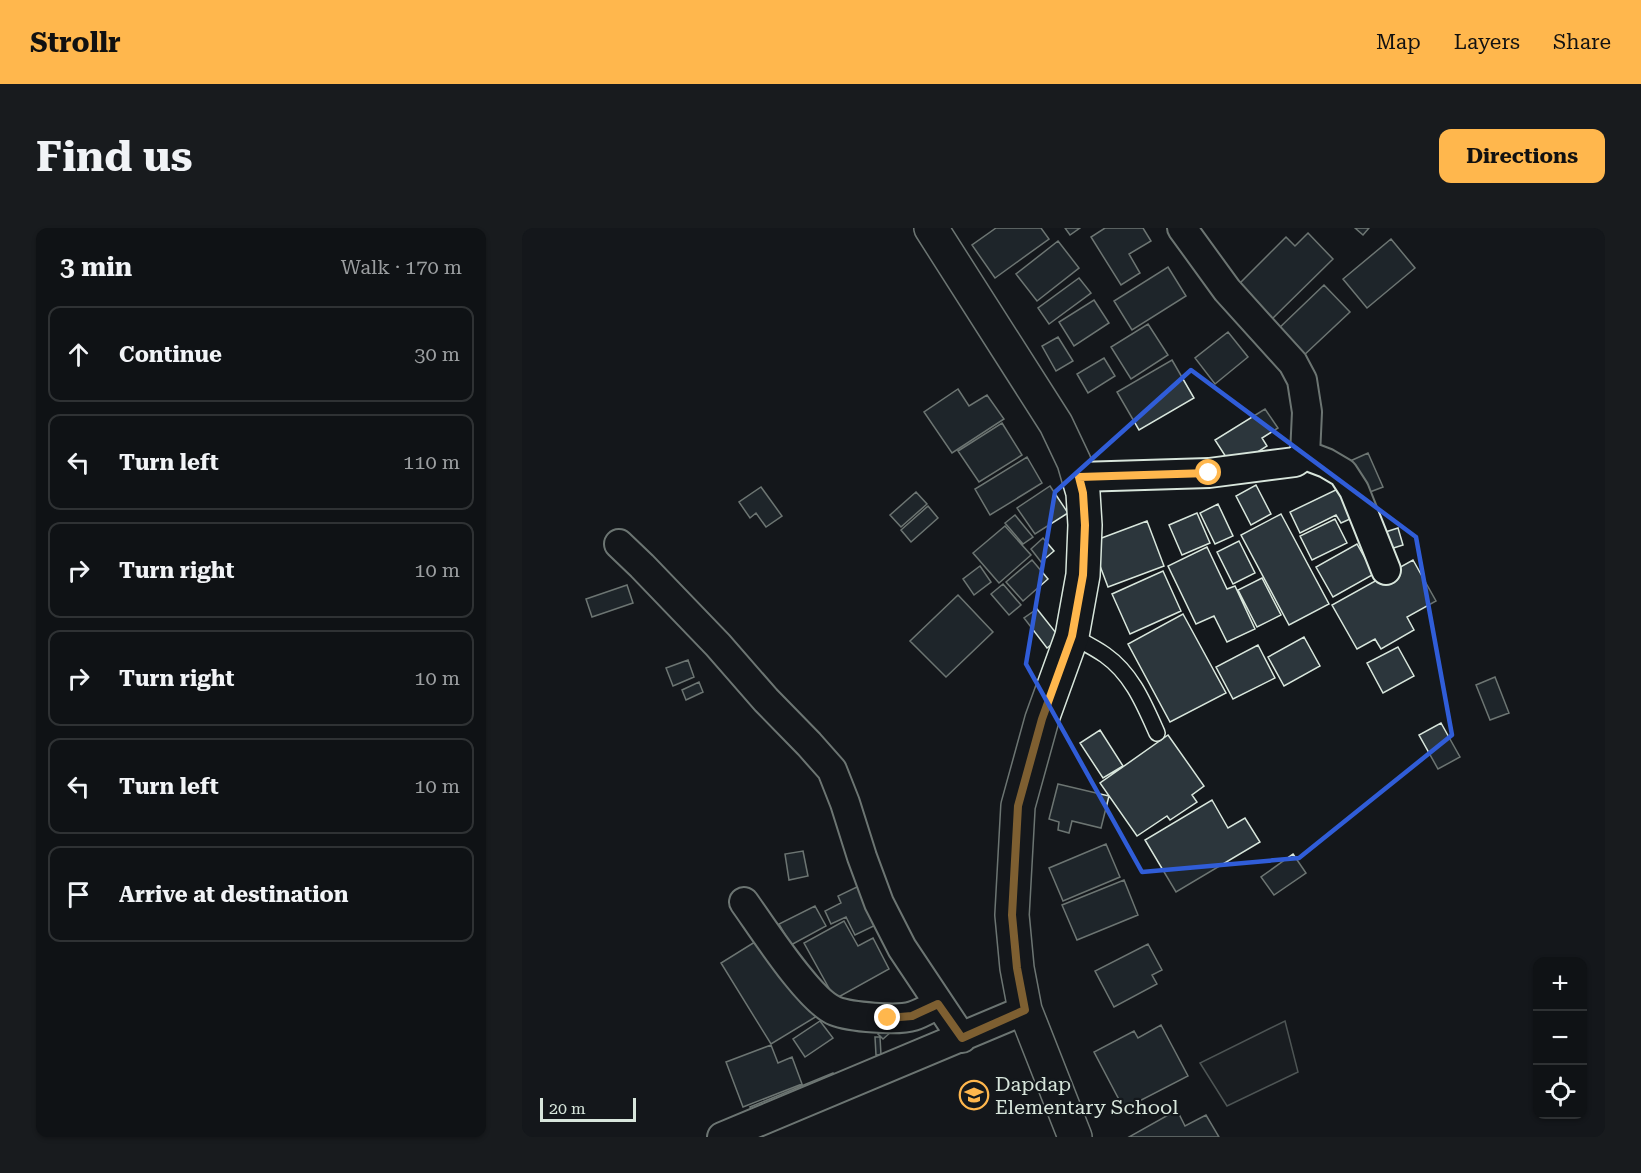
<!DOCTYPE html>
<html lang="en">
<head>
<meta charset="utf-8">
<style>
  :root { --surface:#0f1215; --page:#181b1e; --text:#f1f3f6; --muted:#9b9ea0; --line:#2f3234; --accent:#ffb74d }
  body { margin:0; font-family:"Roboto Serif",serif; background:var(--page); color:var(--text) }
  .controls { position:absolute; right:18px; bottom:18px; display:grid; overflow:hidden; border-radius:12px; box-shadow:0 2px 4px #0004 }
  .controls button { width:54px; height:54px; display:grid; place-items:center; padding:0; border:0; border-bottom:2px solid var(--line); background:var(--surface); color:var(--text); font:30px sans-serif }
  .scale { position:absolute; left:18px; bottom:15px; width:96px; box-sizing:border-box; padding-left:6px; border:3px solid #d8e6dc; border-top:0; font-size:16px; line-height:21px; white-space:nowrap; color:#d8e6dc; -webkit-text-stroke:4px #14181c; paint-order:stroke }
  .stop { position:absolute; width:18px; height:18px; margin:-14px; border:4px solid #ffb74d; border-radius:50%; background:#fff }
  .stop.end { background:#ffb74d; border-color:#fff; box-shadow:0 2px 6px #0008 }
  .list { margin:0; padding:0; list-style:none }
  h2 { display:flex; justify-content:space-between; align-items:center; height:78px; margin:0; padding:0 24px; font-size:26px }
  h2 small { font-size:20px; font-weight:400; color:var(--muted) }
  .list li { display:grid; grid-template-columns:39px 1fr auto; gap:18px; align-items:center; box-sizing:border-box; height:96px; margin:0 12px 12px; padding:0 12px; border:2px solid var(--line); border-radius:12px }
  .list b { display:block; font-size:22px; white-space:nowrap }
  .list em { font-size:20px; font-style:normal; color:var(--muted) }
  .icon { flex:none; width:33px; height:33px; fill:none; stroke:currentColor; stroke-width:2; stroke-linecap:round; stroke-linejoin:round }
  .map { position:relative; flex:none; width:1083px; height:909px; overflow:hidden; border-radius:12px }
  header { display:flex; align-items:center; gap:36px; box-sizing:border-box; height:84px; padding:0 30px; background:var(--accent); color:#111 }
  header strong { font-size:28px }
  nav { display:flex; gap:33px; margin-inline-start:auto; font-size:21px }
  .intro { display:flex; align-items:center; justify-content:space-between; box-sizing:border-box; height:144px; padding:0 36px }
  h1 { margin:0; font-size:42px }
  .button { padding:15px 27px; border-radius:12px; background:var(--accent); color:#111; font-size:21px; font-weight:700 }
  main { display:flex; gap:36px; padding:0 36px }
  aside { flex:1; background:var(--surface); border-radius:12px; box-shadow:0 2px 4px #0004 }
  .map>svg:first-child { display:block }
  .green { fill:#202428; stroke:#939e99; stroke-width:1.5 }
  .building { fill:#2c363c; stroke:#d8e6dc; stroke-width:1.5 }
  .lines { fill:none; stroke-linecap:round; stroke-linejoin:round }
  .lane-casing { stroke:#d8e6dc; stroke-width:18 }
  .street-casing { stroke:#d8e6dc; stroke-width:32 }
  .secondary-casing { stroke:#d8e6dc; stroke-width:36 }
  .lane { stroke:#14181c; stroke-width:15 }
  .street { stroke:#14181c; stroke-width:28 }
  .secondary { stroke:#14181c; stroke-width:33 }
  .route { stroke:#ffb74d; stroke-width:8 }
  .marked { fill:none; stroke:#305dd8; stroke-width:4.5; stroke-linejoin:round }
  .labels { text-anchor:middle; stroke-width:4.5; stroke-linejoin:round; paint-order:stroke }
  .poi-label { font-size:20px; fill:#d8e6dc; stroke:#14181c; text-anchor:start }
</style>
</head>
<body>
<header>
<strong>Strollr</strong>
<nav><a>Map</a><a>Layers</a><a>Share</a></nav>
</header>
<div class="intro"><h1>Find us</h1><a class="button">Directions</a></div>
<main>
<aside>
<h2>3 min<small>Walk · 170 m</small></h2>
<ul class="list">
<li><svg class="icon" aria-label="ahead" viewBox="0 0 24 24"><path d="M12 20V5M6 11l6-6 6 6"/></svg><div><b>Continue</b></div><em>30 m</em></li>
<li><svg class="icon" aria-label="left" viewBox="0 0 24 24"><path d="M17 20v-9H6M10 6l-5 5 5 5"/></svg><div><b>Turn left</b></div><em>110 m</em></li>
<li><svg class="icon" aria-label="right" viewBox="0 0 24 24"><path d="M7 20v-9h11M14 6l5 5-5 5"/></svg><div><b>Turn right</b></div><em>10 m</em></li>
<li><svg class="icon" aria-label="right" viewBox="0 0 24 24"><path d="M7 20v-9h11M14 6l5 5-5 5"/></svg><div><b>Turn right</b></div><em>10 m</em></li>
<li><svg class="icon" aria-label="left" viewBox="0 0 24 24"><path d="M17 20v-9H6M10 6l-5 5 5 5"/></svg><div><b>Turn left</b></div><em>10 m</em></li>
<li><svg class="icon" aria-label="arrive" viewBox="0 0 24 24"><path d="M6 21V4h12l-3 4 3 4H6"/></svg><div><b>Arrive at destination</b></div></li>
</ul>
</aside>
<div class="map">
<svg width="1083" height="909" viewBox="0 0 1083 909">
  <rect width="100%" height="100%" fill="#14181c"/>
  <path class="green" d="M763,793L776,844L705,878L678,835Z"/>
  <path class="building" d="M474,0H519L527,11L473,50L450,17Z
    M543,0H558L548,7Z
    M583,0H621L629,13L607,26L618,45L599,57L569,9Z
    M833,0H847L841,7Z
    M786,5L811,31L750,91L716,57L764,9L773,18Z
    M869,11L893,40L845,80L821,51Z
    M536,13L557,40L515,73L494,46Z
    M646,39L664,68L610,102L592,73Z
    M557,50L569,65L527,96L516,80Z
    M802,57L828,84L780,129L754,103Z
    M572,72L587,95L552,118L537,94Z
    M626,96L646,127L609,151L589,119Z
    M706,104L726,129L693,156L673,130Z
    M536,109L551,133L534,143L520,118Z
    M582,130L593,148L566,165L555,146Z
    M650,132L672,170L617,202L595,164Z
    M436,161L447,178L465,167L482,191L430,225L402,184Z
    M743,181L756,200L740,210L745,218L711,240L693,212Z
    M480,195L500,227L457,254L436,223Z
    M846,225L861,259L840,267L826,234Z
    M505,229L520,255L468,287L453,261Z
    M734,257L749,286L729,297L714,268Z
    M528,258L546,285L513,306L495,280Z
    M822,258L837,287L819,295L814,287L778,305L768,284Z
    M239,259L260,288L244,299L234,285L228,290L217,274Z
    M394,264L405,276L379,299L368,287Z
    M696,276L711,308L693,316L678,285Z
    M406,278L416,290L389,314L379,302Z
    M675,285L688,315L660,327L647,297Z
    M759,286L807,376L767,397L719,307Z
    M493,287L511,309L501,316L483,295Z
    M813,291L825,315L790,332L778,308Z
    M625,293L642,338L586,359L569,314Z
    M483,298L509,327L477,355L451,325Z
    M876,300L881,317L862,323L857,306Z
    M521,310L532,323L519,334L509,321Z
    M717,313L733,345L711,356L695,324Z
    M835,316L852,346L811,369L794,339Z
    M685,319L705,361L713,358L733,401L705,414L692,388L674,396L646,338Z
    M510,332L526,351L501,373L484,354Z
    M891,332L914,373L885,389L892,402L859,421L853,411L835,421L810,377Z
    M458,338L469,354L452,367L441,351Z
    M641,343L659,383L608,406L590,366Z
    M740,350L759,387L735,399L716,362Z
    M481,356L499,377L487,387L469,366Z
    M105,357L111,375L70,389L64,371Z
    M436,367L471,404L424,449L388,413Z
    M515,381L538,410L525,420L502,390Z
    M661,386L704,465L648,494L606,416Z
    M782,409L798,438L762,458L746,429Z
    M736,417L753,450L711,471L694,439Z
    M876,419L892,448L861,465L845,435Z
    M166,432L172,449L151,458L144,440Z
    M973,449L987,485L968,492L954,457Z
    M177,454L181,464L164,472L160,462Z
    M919,495L938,529L916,541L897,507Z
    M578,502L601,538L581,550L558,515Z
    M646,507L682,558L670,567L675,574L648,592L645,588L615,608L578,555Z
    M536,556L587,568L579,600L550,593L547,605L536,602L537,594L527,591Z
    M690,572L706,600L723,590L738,614L654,664L623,612Z
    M584,616L598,649L541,673L527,640Z
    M281,623L286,648L267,652L263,626Z
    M771,626L784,645L752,667L739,649Z
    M602,652L616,687L555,712L540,677Z
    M339,657L358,695L333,707L324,689L309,696L303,683L319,675L316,668Z
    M293,678L304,698L269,717L257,696Z
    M322,693L336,718L351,710L367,741L313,771L282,715Z
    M236,712L295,788L249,816L199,735Z
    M626,716L640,742L630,747L635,756L592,779L573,743Z
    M298,793L311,810L283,829L271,811Z
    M639,797L666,848L602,881L572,824L612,803L616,810Z
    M365,799L369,804L361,811L356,806Z
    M353,809H358L359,827H354Z
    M249,817L256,835L270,829L280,856L221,879L204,834Z
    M311,845L315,856L232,890L228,879Z
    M655,882L663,898L684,887L697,909H607Z"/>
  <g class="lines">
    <g class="lane-casing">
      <path id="lane" d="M550,408C561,414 573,420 583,427C610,446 622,476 635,505"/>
    </g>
    <g class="street-casing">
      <path id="street" d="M783,227L804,235L821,245L832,262L864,342
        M557,249L687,245L773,234L783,227L785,184L780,152L771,135L705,62L660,0
        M97,316L120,338L196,417L244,472L287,516L310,542L323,575L340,629L357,675L380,720L440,810
        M222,674C240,699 287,773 313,783C328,789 376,793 391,788C400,785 408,780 416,776
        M200,909L503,782"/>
    </g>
    <g class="secondary-casing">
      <path id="secondary" d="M409,0L534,196L552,234L561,265L563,297L561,347L550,408L520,491L496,578L490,687L495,740L503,782L553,909"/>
    </g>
    <use href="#lane" class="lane"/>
    <use href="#street" class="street"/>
    <use href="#secondary" class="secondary"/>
  </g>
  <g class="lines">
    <path class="route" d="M366,790L390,788L416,776L440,810L503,782L495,740L490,687L496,578L520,491L550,408L561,347L563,297L561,265L557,249L687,245"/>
  </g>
  <path d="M0 0H1083V909H0ZM669,142L894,309L930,507L777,630L620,644L504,436L533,264Z" fill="#14181c" fill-opacity=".55" fill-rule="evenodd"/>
  <path class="marked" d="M669,142L894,309L930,507L777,630L620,644L504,436L533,264Z"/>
  <defs>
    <g id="school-ring" transform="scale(1.5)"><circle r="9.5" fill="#14181c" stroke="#ffb74d" stroke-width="1.5"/><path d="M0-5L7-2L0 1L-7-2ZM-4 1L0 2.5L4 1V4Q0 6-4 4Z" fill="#ffb74d"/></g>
  </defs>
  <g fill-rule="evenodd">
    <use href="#school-ring" x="452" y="867"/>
  </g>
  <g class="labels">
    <g class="poi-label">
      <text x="473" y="863">Dapdap<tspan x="473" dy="23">Elementary School</tspan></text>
    </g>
  </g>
</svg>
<div class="controls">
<button>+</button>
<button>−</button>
<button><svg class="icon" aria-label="locate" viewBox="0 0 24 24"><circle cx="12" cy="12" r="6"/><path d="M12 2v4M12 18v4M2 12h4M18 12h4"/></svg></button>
</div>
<div class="scale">20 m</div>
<div class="stop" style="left:687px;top:245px"></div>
<div class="stop end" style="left:366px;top:790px"></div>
</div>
</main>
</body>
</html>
